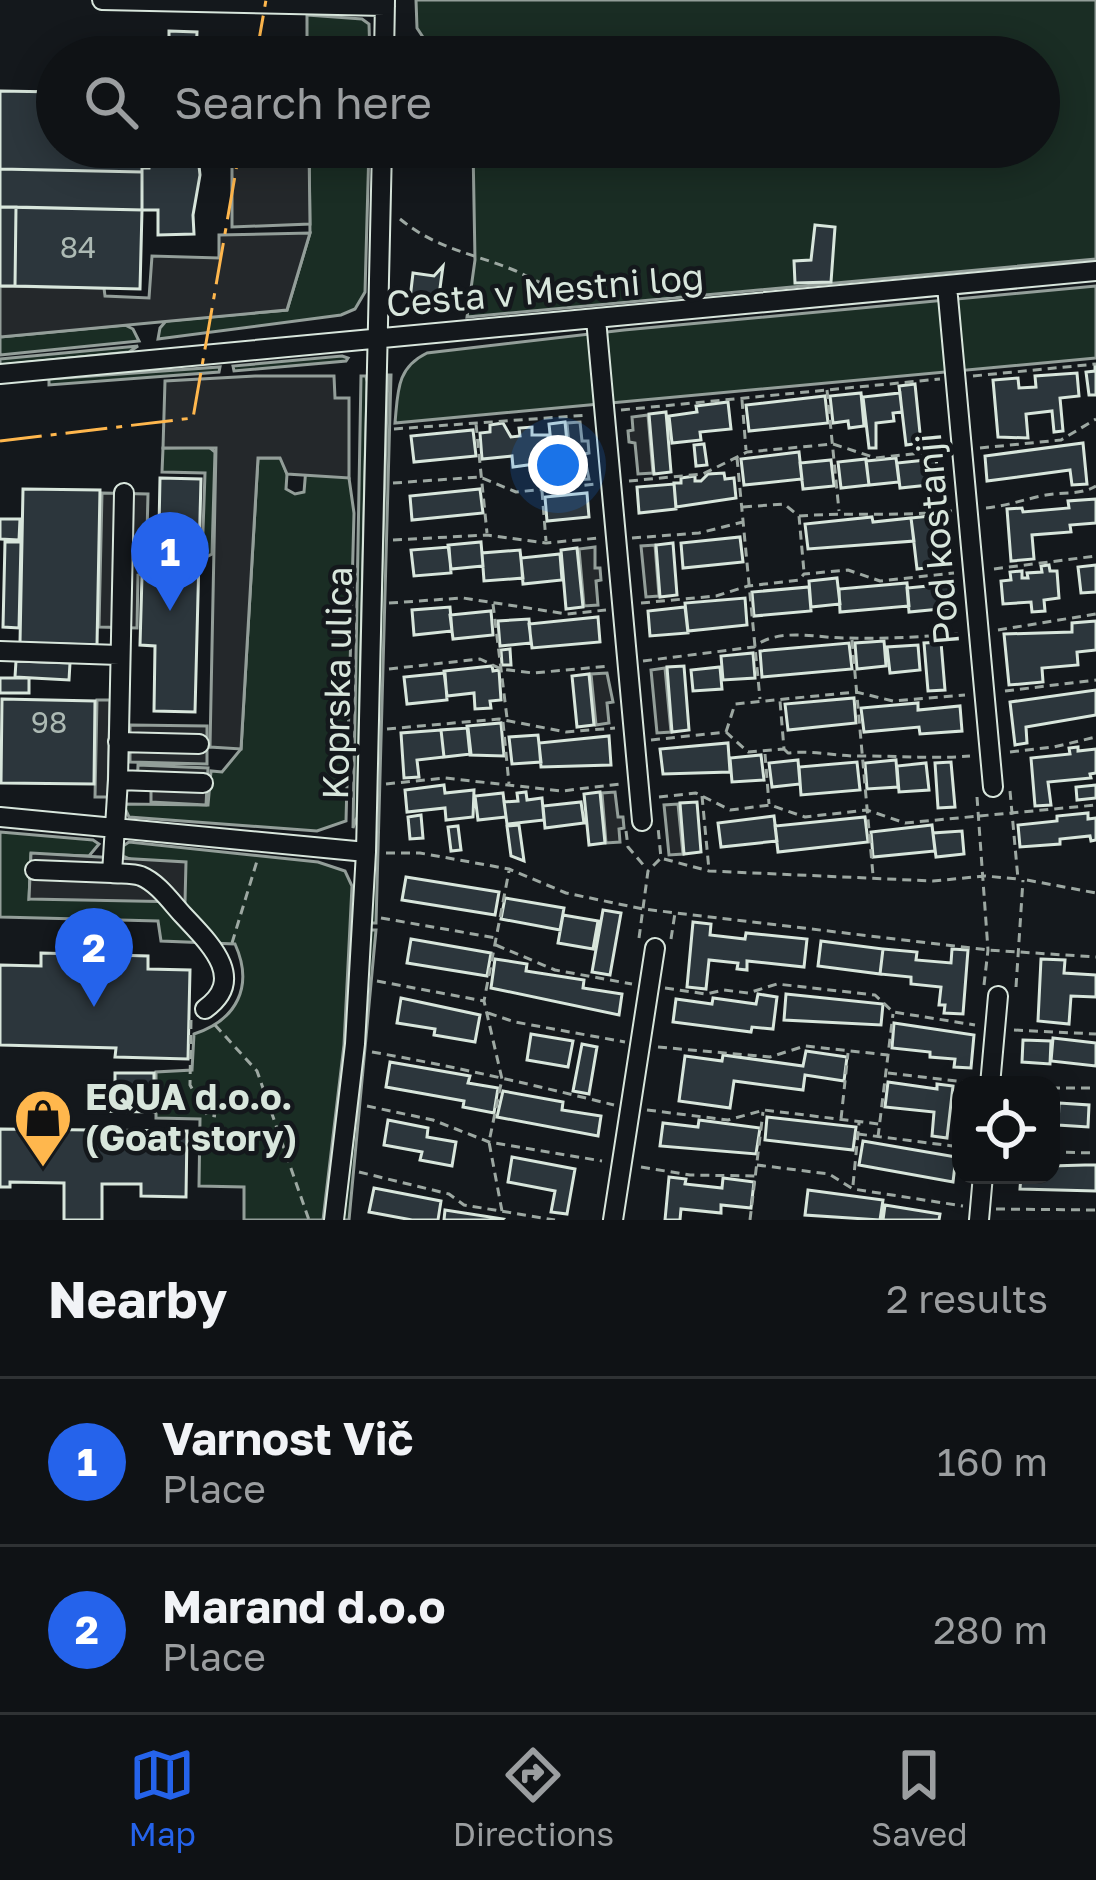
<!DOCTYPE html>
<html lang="en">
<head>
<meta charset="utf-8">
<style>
  :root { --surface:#0f1215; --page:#181b1e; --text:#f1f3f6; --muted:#9b9ea0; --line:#2f3234; --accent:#2563eb }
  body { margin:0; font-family:"Golos Text",sans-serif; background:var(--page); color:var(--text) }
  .controls { position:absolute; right:36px; bottom:36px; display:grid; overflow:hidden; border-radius:24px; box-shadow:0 6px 30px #0003 }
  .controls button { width:108px; height:108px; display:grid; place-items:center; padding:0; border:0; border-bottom:3px solid var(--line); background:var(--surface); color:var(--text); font:60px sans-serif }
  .you { position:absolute; left:558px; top:465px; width:42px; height:42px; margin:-30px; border:9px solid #fff; border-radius:50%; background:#1a73e8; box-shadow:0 0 0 18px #1a73e833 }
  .badge { display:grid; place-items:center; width:78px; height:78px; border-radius:50%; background:var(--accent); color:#fff; font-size:39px; font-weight:700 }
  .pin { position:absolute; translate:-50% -99px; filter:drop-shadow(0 3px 6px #0008) }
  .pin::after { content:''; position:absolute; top:63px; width:42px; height:36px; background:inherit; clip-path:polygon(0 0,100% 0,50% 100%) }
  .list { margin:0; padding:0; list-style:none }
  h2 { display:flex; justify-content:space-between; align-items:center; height:156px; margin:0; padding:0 48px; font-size:51px }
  h2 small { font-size:39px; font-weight:400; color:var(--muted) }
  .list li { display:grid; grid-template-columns:78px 1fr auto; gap:36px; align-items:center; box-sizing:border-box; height:168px; padding:0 48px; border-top:3px solid var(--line) }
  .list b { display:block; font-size:45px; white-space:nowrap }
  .list p { margin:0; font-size:39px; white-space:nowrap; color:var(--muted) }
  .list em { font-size:39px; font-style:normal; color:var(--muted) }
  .icon { flex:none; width:66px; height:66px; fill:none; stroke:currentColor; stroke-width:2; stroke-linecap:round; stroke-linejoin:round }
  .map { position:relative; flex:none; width:1096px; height:1220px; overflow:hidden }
  .search { position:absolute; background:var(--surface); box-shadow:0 6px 30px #0003; left:36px; right:36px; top:36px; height:132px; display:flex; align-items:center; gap:30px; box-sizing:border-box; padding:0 42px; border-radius:66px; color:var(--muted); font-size:45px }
  .sheet { height:492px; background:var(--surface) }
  nav { display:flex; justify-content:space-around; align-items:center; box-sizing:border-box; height:168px; border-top:3px solid var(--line); background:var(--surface); font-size:33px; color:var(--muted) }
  nav a { display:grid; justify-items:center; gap:6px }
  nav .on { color:var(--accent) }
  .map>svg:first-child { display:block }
  .green { fill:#1a2d24; stroke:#939e99; stroke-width:3 }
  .parking { fill:#24282b; stroke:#939e99; stroke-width:3 }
  .building { fill:#2c363c; stroke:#d8e6dc; stroke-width:3 }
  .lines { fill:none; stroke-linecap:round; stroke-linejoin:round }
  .minor-casing { stroke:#d8e6dc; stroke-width:22 }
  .path { stroke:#9da8a2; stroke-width:3; stroke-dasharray:9 6; stroke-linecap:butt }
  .minor { stroke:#14181c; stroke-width:18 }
  .power { stroke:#ffb74d; stroke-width:3; stroke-dasharray:42 9 6 9; stroke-linecap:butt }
  .labels { text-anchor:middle; stroke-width:9; stroke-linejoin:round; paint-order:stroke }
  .number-label { font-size:30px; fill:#adbab4 }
  .street-label { font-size:36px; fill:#d8e6dc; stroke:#14181c }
  .poi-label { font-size:36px; font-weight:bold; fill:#d8e6dc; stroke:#14181c; text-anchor:start }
</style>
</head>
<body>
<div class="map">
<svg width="1096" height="1220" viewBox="0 0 1096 1220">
  <rect width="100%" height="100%" fill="#14181c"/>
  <path class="green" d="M416,0H1096V259L467,317L475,260L473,147H1039V57H436L417,28Z
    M307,15L362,19L369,24L370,57H307Z
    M309,147H369L365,292L355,309L341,315L158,339L160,328L166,321L287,310L310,233Z
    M1096,286V358L395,423C398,392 396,368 427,353L624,330Z
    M125,325L133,329L139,341L0,355V337Z
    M138,346L129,352L0,365V359Z
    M342,356L348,358L346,361L234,371L233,366Z
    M220,367L219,372L49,385V379Z
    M388,375H391L376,923H371Z
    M361,376H366L367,382L357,817L353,828Z
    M209,447L215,452L212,554L202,559L205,473L162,472L163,448Z
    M330,450L349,478L354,513L346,821L317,831L129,817L123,804L208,805L211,771L222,772L241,749L258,458H281L287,474L286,489L295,494L304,492L307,456Z
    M0,832L93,840L99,844L89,856L31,854L29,899L132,860L123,856V846L129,842L318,862L345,871L352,886L344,1045L323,1220H244V1187L199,1186L200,1119L156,1118V1072L192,1070L194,1034C237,1020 254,986 235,944L161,941L158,921L0,917Z
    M370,930H376L349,1220H343L357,1105Z"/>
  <path class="parking" d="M232,40H307V57H232Z
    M232,147H309L310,224L232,227Z
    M310,233L287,310L0,337V286L104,288L105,296L149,298L152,256L219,258V235Z
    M255,376H334L335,398H349V478L287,474L280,458H258L241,749L210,747L216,448H163L165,381Z
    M648,415L653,473L638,474L635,443L629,442L628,431L633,430L632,417Z
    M580,422L582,441H588L589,453L584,454L589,479L572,480L567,423Z
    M102,493L148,494L146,574L138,575L137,628L99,627Z
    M655,545L659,596L646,597L641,546Z
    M595,547V568H600L601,580L596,581L598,605L584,606L579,549Z
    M665,668L671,732L657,733L651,670Z
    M607,673L613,702L607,703L609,723L596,725L591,674Z
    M97,700H110L108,797H95Z
    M130,725L207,726V764L130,762Z
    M138,765L208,768L206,805L151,802V790L137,789Z
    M615,792L618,817H623L624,828L619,829L620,842L606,843L602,793Z
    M678,804L683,854L669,855L664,805Z
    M31,853L186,862L185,902L29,899Z"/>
  <path class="building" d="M169,31L197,32L196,57H169Z
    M0,91L57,92V147H150L149,168H142V172L0,169Z
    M150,147H197L200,175L193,215L194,234L158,235V210H142V168H149Z
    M0,169L142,172V210L0,207Z
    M0,207H16L15,286H0Z
    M16,207L142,210L140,289L15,286Z
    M815,225L835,227L831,282L795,283L794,261L811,260Z
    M443,266L438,303L410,299L413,273L434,276Z
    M1095,365H1096V395H1089L1086,372L1095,371Z
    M1077,373L1079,396L1060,398L1063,431L1054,432L1052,411L1026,414L1028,438L998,437L993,380L1018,378L1019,388L1036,387L1035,376Z
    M915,384L921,443L906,445L899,386Z
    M861,393L864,426L849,428L848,421L833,423L830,396Z
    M900,393L902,412L893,413L894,421L876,423V448H869L863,397Z
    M825,396L828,423L749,431L746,405Z
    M728,402L731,429L700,432L701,440L672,443L669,416L697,412L696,406Z
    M666,412L671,472L654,474L649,414Z
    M565,422L571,481L555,482L549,424Z
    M503,423L511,437L520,436L519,428L532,427V435H548L553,483L536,479L535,464L513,467L512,456L482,459L480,433L490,432V425Z
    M473,430L476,456L414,462L411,436Z
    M1083,443L1087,484L1072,485L1070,470L987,481L985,456Z
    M704,444L707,465L696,466L694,445Z
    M799,452L802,479L744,485L741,459Z
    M896,458L899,482L869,485L866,461Z
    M866,459L869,485L841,488L838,462Z
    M936,459L939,484L900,488L897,463Z
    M831,460L834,486L803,489L800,463Z
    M724,473L725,479L734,478L736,498L676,507L674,483H681V478L695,476V481H701L708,474Z
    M160,478L201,479L195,712L154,711L155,646L140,645L142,576H158Z
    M674,484L676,509L639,513L637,487Z
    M23,489L100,490L97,645L20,643Z
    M480,489L483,513L412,520L410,496Z
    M587,493L589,517L547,521L545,497Z
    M1096,499V523L1070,525L1071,532L1032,535L1034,559L1011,561L1007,509L1022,508L1023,512L1069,508L1068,501Z
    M930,516L935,567L917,569L911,518Z
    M872,517L873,522L911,518L914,541L808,549L805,524Z
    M0,519H20L19,540L0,539Z
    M740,537L743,562L683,568L681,543Z
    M5,542H21L19,628L3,627Z
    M481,542L483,566L451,569L448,545Z
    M673,543L677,595L660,597L656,545Z
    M449,547L451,573L414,576L411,550Z
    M577,548L583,607L566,609L561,550Z
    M520,550L523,578L484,581L482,553Z
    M560,554L562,580L523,584L521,558Z
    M1049,565L1050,571H1057L1059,598L1044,600L1045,611L1032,612L1031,602L1003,604L1001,581L1011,580L1010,572L1022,571V578H1028L1027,573L1042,572L1041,566Z
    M1096,565V592L1081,593L1078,567Z
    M837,578L840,604L811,607L809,581Z
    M907,583L909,606L840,612L839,589Z
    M949,584L951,608L909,612L907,588Z
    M809,587L811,611L754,616L752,592Z
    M745,598L747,625L688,631L685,603Z
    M450,607L452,631L414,635L412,610Z
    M685,607L688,633L650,636L648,611Z
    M491,611L493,635L453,639L450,615Z
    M598,617L600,642L532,648L529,624Z
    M529,619L531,643L500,646L498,621Z
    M1096,621V650L1077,652L1078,665L1042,668L1043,682L1009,685L1004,634L1072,632V623Z
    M884,641L886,666L857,669L855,643Z
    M941,642L945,690L928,691L924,643Z
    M849,643L852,669L762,677L760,651Z
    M918,645L920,670L890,673L887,647Z
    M510,649L511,665H502L501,650Z
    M753,653L755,678L723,680L721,656Z
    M16,661L70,663L69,680L15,677Z
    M492,666L493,671L499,670L501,700L490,701L491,708L475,709L474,693L447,696L444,671Z
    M684,666L689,730L672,732L667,667Z
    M720,667L722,689L693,691L691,670Z
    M445,673L447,700L407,704L404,677Z
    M589,674L594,725L577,727L572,676Z
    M0,678H29V693H0Z
    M1096,690V715L1026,727L1027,743L1015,745L1010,702Z
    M854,698L856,723L788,730L785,704Z
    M2,699L95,701L94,784L1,783Z
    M918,703V710L960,706L962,731L920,734L919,727L864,732L861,708Z
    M501,723L504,756L470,755L467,726Z
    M468,728L471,754L444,757L441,730Z
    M441,730L444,757L417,760L419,777L404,778L401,733Z
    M538,735L541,762L512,764L509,737Z
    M609,736L611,765L541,767L539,743Z
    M728,743L730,772L663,774L660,749Z
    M1078,747V751L1096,749V773L1090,774L1091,778L1048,782L1051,805L1035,806L1031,758L1070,754L1069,748Z
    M761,755L764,780L732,782L730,758Z
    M798,760L800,784L772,787L769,763Z
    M896,760L898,787L867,789L865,763Z
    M857,762L860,790L801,795L799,767Z
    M951,762L955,807L938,808L935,763Z
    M926,763L929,790L899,792L897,766Z
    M444,785L445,793L474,790L473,817L446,820L445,808L407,812L405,790Z
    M1096,785V798L1077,800L1076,787Z
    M526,792L527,800L542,798L544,820L507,824L504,802L518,801L517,793Z
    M600,792L605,843L589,845L584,794Z
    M503,793L506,817L478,820L475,796Z
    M581,802L584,823L545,828L543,806Z
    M697,802L701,852L684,854L680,803Z
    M1088,813V819L1096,818V840L1091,841L1090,836L1060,839V844L1020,847L1018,825L1057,821V816Z
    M421,815L423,838L410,839L408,817Z
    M774,816L777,841L721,847L718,823Z
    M865,817L868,842L778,852L775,826Z
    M519,825L524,861L511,856L507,826Z
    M932,825L935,851L873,857L871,832Z
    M458,826L461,850L451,851L448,827Z
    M962,831L964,854L936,857L933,833Z
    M406,877L499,892L495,915L402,900Z
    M505,898L564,908L560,930L501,919Z
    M603,910L621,913L610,975L592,972Z
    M563,915L598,921L593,949L558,943Z
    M693,922L711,924L710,935L745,939L746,933L807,939L804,967L747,961V970L737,969L738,963L709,960L706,989L687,987Z
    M411,939L491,953L487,976L407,963Z
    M821,941L883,949L880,974L818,966Z
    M883,949L917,952L916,960L951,963L952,949L968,950L963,1014L944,1013L945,1005H939L941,987L911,984V977L880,974Z
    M41,953L148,956V969L190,970L188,1059L115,1057L116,1048L0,1045V965L41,966Z
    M495,959L527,964L526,971L584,980L583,988L622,994L619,1015L491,988Z
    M1041,959L1065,960L1064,973L1096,975V997L1071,996L1069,1024L1038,1021Z
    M758,994L777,997L773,1029L752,1027L751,1032L673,1022L676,999L712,1004L713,998L756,1004Z
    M786,994L883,1004L881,1025L784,1020Z
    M401,998L480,1015L475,1042L434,1035L435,1029L397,1023Z
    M894,1023L974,1035L971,1068L954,1067L955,1059L930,1057V1052L892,1048Z
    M531,1034L573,1041L568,1067L527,1060Z
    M1053,1038L1096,1043V1066L1051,1061Z
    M1023,1040L1051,1041L1050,1064L1022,1062Z
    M582,1044L597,1047L589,1094L573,1091Z
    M806,1051L847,1057L844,1081L805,1075L803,1090L734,1081L730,1108L679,1101L685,1056L722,1061L723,1055L803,1066Z
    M390,1062L470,1076L468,1083L498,1088L494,1113L463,1107L464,1101L386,1087Z
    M115,1073H154V1112L88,1111V1099H115Z
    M888,1082L937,1089V1084L953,1086L947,1138L932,1136L934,1112L885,1107Z
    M503,1091L563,1102L562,1110L601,1116L598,1136L497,1117Z
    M1059,1103L1089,1105L1088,1127L1058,1125Z
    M767,1117L856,1127L853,1150L765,1140Z
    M388,1120L428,1128L427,1137L456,1142L452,1166L420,1160L422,1152L384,1145Z
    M699,1120L760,1128L756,1154L660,1146L663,1123L698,1127Z
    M0,1129L187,1131L186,1197L141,1196V1184H102V1220H64V1183L10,1182V1187H0Z
    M863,1141L956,1157L953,1182L859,1165Z
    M512,1157L575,1169L567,1214L551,1212L555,1191L508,1182Z
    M1085,1165H1096V1191L1020,1189L1021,1175H1051V1166Z
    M669,1177L686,1179L685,1184L722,1188L723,1178L754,1182L751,1208L721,1205V1213L681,1209L680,1220H665Z
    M374,1188L441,1201L438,1220H412L369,1212Z
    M808,1190L883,1200L880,1220L805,1215Z
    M885,1205L940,1214L939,1220H883Z
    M445,1210L503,1219L502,1220H444Z"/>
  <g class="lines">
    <g class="minor-casing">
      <path id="minor" d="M102,0L385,6
        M384,57L385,0
        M947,286L993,787
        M596,319L642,821
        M0,374L1096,271
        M0,651L119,655
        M118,742L199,744
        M118,780L203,783
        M0,817L366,852
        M35,870L112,873L118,780L124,493
        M112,873C120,874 133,873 141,876C158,883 171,902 183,915C208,942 248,978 205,1009
        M990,1085L998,996
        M334,1220L355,1044L366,852L382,147
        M613,1220L655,948
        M979,1220L983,1175"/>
    </g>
    <path class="path" d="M400,219C438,250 473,253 516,271C540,282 562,295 588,300
      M973,376L1096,364
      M827,390L839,511
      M742,400L746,450
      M621,410L940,379
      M476,424L487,533
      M394,429L588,415
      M980,448L1061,440L1096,419
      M737,458L760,699
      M629,481L703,474L747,452L833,444L876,458L947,450
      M393,483L480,477L516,492L596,484
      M542,491L546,541
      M743,507L784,504L799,516L804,572
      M986,508C1007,506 1025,499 1046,495C1063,492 1081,495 1096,486
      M799,516C850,512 901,517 952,511
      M632,538L699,533L743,522
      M393,540L487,535L546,543L599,538
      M994,569L1096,556
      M389,603L463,598L567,614L606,610
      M641,603L716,596L748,586L799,580L804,574L848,570L880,581L954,573
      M493,604L507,718
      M998,630L1096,614
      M852,640L873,875
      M643,661L754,647C778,627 817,638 845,638C883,639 921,637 958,634
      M389,669L480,659L501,669L533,673L610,666
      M1005,691L1096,680
      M503,722L509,784
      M387,729L499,719L566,732L615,728
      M726,732L735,704L856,692L893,701L965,695
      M651,740L726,732L748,752L784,749L780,701
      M784,749L788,753C814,750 838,757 865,756C901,756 934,759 970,756
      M1010,752L1054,747L1096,737
      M765,754L769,804
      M386,784L445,778L562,791L620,784
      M1010,791L1018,879
      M702,796L709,870
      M659,797L696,793L730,810L770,805L805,817L867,810L905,823L1096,805
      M977,797L988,950L984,985
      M626,831L628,847L646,868
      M386,853H420L509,869L566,893L643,909L988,950L1096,957
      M664,859L709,871L933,881L985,876L1018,879
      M1027,880L1096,893
      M381,918L496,938
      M639,938L648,871L661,858L658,827
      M671,939L675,913
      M232,943L257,861
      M496,945L555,970L632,984
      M377,981L484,1001
      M1016,987L1023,880
      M665,988L706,994L724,990L748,993L777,984L875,995L893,1012L975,1025
      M488,1013L515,1022L625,1042
      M191,1020L190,1085L207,1115L216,1116
      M215,1025L257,1071L309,1220
      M1014,1030L1096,1034
      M658,1047L770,1057L805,1046L888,1055
      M372,1052C453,1066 534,1085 614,1105
      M888,1073L974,1083
      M1051,1088H1096
      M367,1106L433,1120L489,1142L602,1161
      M647,1110L728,1120L764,1110L879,1124
      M841,1119L848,1053
      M858,1134L961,1147
      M878,1137L893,1014
      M1051,1152L1096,1153
      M757,1165L829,1174L853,1189L963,1206
      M641,1167L690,1175L756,1176
      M359,1172L449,1194L464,1205L555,1220
      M853,1185L859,1123
      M996,1209L1096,1210
      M502,1211L489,1142L502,1079L484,1001L509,871
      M750,1220L763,1112"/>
    <use href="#minor" class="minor"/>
    <path class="power" d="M256,57L266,0
      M0,441L193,418L240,147"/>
  </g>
  <defs>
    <g id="shop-pin" transform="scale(3)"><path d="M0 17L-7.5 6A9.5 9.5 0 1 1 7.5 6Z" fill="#ffb74d" stroke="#14181c"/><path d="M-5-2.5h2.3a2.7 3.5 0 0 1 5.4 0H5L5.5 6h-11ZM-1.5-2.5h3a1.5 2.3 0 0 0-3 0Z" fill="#111"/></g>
  </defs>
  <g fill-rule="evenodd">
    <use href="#shop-pin" x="43" y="1118"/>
  </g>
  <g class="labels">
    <g class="number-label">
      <text x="78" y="258">84</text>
      <text x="49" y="733">98</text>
    </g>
    <g class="street-label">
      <text transform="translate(545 290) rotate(-5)" y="13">Cesta v Mestni log</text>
      <text transform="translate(937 539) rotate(-95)" y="13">Pod kostanji</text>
      <text transform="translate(337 683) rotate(-89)" y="13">Koprska ulica</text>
    </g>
    <g class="poi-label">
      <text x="85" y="1110">EQUA d.o.o.<tspan x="85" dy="41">(Goat story)</tspan></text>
    </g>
  </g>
</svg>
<div class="controls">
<button><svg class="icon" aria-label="locate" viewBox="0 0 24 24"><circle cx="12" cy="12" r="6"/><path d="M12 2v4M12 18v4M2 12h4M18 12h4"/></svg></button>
</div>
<div class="you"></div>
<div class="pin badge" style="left:170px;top:611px">1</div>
<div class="pin badge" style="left:94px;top:1007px">2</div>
<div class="search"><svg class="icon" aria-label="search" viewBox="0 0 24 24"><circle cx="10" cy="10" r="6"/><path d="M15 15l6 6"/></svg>Search here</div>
</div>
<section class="sheet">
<h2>Nearby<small>2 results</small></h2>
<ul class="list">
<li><span class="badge">1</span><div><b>Varnost Vič</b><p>Place</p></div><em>160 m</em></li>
<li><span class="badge">2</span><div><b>Marand d.o.o</b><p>Place</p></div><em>280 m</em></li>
</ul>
</section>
<nav>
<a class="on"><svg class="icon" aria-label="map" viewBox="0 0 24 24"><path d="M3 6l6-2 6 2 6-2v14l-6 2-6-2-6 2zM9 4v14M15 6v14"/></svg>Map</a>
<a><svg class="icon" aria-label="directions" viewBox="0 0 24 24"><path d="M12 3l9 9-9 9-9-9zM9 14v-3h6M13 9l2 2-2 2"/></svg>Directions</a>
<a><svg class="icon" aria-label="saved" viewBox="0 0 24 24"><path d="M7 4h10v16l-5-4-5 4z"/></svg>Saved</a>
</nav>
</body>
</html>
